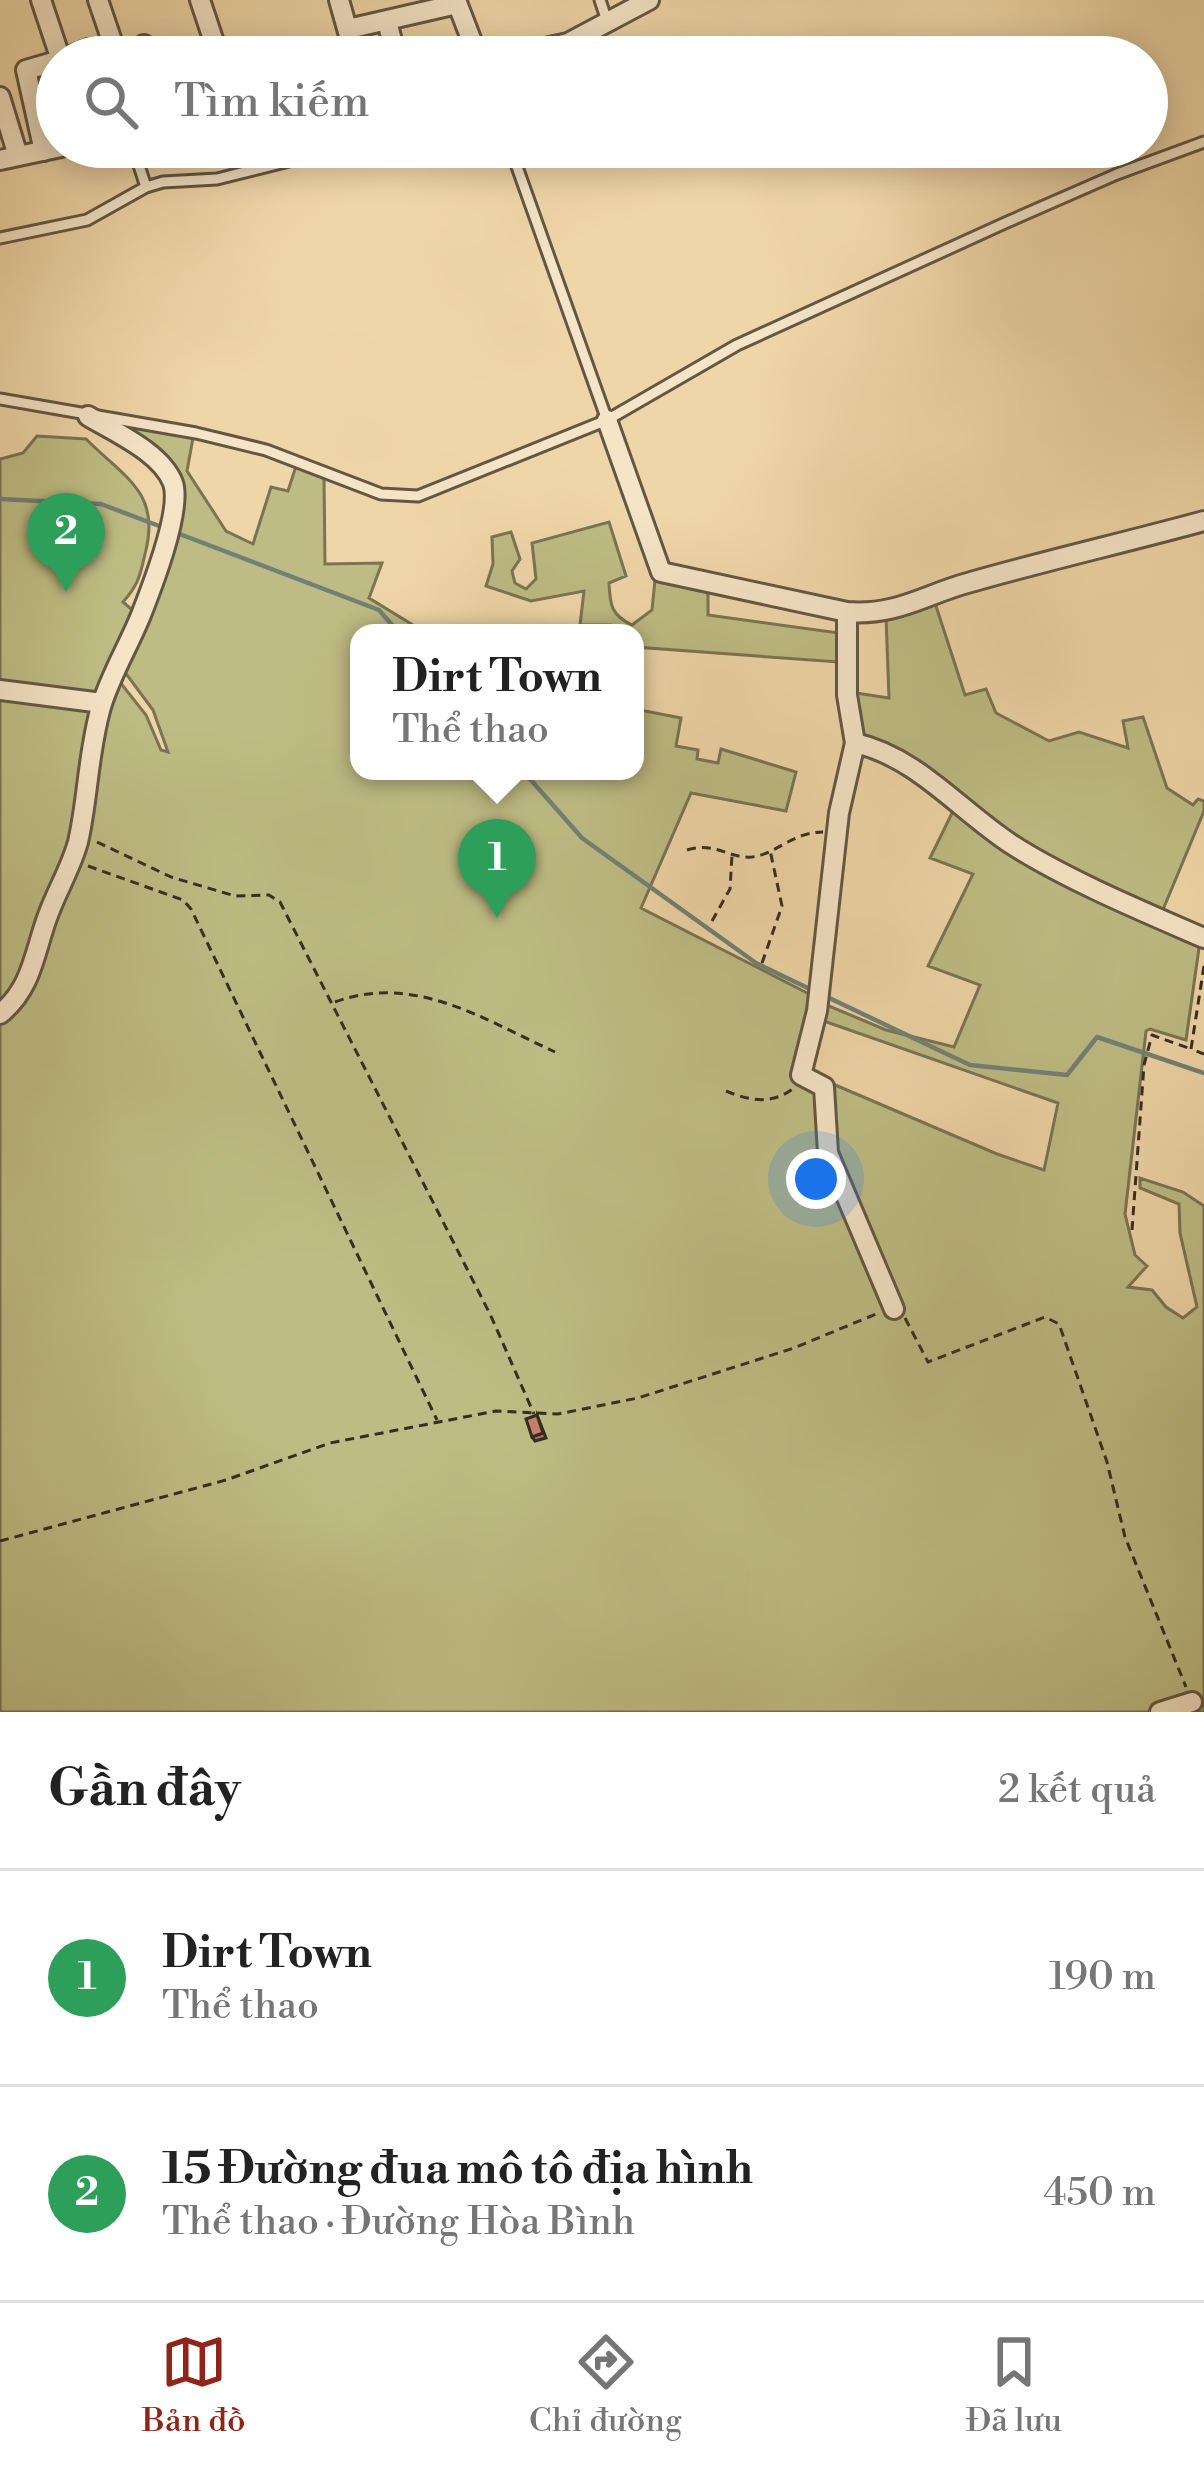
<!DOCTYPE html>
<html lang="vi">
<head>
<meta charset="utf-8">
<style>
  :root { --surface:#fff; --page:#f2f2f2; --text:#222; --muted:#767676; --line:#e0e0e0; --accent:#8f2418 }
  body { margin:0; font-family:"Libre Bodoni",serif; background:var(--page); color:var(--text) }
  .you { position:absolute; left:816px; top:1179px; width:42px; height:42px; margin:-30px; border:9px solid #fff; border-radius:50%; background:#1a73e8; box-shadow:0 0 0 18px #1a73e833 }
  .badge { display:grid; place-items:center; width:78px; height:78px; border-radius:50%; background:var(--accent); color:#fff; font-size:39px; font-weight:700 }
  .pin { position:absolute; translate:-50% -99px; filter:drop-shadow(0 3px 6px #0008) }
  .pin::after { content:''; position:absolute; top:63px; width:42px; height:36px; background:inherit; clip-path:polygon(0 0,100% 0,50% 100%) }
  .popup { position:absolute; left:350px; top:624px; width:294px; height:156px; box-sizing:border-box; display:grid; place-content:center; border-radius:24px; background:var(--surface); filter:drop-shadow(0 3px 9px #0005); font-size:39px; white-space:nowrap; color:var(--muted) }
  .popup b { font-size:45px; color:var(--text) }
  .popup::after { content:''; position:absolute; left:50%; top:100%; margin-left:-24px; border:24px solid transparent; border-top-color:var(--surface) }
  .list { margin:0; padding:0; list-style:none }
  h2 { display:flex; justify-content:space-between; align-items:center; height:156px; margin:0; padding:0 48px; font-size:51px }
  h2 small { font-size:39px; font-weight:400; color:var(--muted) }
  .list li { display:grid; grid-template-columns:78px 1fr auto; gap:36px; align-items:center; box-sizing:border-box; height:216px; padding:0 48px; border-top:3px solid var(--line) }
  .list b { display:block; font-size:45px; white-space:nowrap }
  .list p { margin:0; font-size:39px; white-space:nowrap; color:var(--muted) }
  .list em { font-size:39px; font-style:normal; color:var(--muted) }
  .icon { flex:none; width:66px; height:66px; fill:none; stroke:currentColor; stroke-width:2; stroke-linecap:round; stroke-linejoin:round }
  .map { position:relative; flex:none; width:1204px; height:1712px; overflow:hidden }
  .search { position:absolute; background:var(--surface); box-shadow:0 6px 30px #0003; left:36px; right:36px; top:36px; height:132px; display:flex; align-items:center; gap:30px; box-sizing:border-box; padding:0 42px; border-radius:66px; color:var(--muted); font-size:45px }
  .sheet { height:588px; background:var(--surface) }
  nav { display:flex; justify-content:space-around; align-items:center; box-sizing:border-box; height:168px; border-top:3px solid var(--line); background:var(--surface); font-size:33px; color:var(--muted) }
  nav a { display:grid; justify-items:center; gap:6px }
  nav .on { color:var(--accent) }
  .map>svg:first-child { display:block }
  .green { fill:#bebc84; stroke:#7a7453; stroke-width:3 }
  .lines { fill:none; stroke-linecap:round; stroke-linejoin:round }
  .stream { stroke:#728175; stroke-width:4.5 }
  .service-casing { stroke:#645644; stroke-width:15 }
  .minor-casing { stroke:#645644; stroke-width:24 }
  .path { stroke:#362c22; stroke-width:3; stroke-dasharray:9 6; stroke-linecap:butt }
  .service { stroke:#f5e4c6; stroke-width:9 }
  .minor { stroke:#f5e4c6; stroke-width:18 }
  .wall { fill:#ae6d5f; stroke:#362c22; stroke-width:3 }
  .building { fill:#ca7f6e; stroke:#362c22; stroke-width:3 }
</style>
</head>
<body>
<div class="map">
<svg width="1204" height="1712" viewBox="0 0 1204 1712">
  <rect width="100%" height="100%" fill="#efd6a8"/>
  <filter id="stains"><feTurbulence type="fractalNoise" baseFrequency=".00167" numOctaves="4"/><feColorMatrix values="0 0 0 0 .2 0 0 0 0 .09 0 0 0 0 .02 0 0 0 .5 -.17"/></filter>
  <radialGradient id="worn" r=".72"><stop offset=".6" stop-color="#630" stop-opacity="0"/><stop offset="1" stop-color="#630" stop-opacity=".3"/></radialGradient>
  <path class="green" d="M237,147H274L277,159L242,168Z
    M102,421L193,438L187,471L226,531L253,544L271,487L288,491L296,466L324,478L325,564L382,563L369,598L426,633H359V771H635V709L681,718L676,746L698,750L697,759L718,763L721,749L796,772L786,811L691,793L641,908L815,997L800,1070L997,1154L1044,1170L1058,1103L818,1019L822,1003L886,1030L954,1047L980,985L928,966L973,874L930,858L955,807L1200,941L1186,1040L1150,1029L1146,1031L1125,1214L1135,1255L1147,1266L1128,1287L1152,1290L1166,1307L1183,1318L1197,1307L1180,1233L1179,1204L1140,1188V1178L1183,1192L1204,1206V1712H0V459L23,453L37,436L86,439C124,477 160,492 146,550C140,574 140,583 123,602L136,613L119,681L146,715L161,750L168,752L153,710L124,671L183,489Z
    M609,522L626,576L609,583C610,605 611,615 632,625L652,610L655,580L708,586V615L839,633L838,662L635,647V633H612L611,625H580L584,591L531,601L486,586L493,564L492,537L511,532L520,559L512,571L515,583L526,589L536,579L532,543Z
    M935,603L965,695L986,689L996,713L1049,741L1079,732L1128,748L1123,721L1143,717L1167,788L1193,805L1198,799L1204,801V811L1162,912L1011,839L861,739L856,693L889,698L886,617Z"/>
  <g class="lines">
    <path class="stream" d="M0,499L101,504L167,529
      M177,533L379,610L399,633
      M523,771L582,838L756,963L814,991
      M825,996L970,1065L1067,1075L1097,1037L1204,1073"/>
    <g class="service-casing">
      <path id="service" d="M600,0L608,24
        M133,147L146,187
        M510,147L607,420
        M0,238L87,220L146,187L163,182L217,179L317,154L369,147
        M0,399L196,433L266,450L381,494L418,496L607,420L737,345L1005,223L1117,174L1204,142"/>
    </g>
    <g class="minor-casing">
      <path id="minor" d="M41,0L60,57
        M98,0L116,53
        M200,0L219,57
        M339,0L355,57
        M456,0L478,57
        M387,21L396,57
        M348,29L457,4
        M144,45L148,57
        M69,57L88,49
        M504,57L568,43L649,0
        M0,97L18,156
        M44,151L26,70L57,61
        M0,160L61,147
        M607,420L661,572L847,612C898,616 925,594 971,582C1048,560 1127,542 1204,521
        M847,612V695L855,743C917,757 959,810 1011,844C1065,879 1144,912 1204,938
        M0,690L102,703
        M855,743L839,813L817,1011L801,1075L824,1087L828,1153L894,1309
        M0,1014C32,988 34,954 47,918C56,892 71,868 78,842C88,799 88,752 101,707C110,676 129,645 141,615C152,587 182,510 173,483C161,452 114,432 88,416
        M1160,1712L1192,1702"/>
    </g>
    <path class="path" d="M97,842L171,877L235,896L269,895L280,902L490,1314L534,1414
      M687,850C716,841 728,859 752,857C777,854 792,832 823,832
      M88,866L183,900L191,909L437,1420
      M712,921L730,889L732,855
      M762,963L782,906L770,850
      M1204,966L1191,1049L1204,1054
      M335,1002C414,973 483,1019 555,1052
      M726,1091C750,1101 772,1105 794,1088
      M1132,1230L1144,1065L1152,1035L1191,1049
      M905,1318L928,1362L1045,1317L1059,1324L1107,1462L1125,1537L1186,1687
      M0,1541L226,1480L330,1443L496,1411L558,1414L638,1398L794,1348L876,1314"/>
    <use href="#service" class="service"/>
    <use href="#minor" class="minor"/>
  </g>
  <path class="wall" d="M537,1415L546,1438L535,1441L532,1437Z"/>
  <path class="building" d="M537,1415L543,1433L532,1437L526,1419Z"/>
  <rect width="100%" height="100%" filter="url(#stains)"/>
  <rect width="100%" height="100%" fill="url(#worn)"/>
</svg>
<div class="you"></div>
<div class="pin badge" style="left:497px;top:918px;background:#2e9e5b">1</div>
<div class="popup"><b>Dirt Town</b>Thể thao</div>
<div class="pin badge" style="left:66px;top:592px;background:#2e9e5b">2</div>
<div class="search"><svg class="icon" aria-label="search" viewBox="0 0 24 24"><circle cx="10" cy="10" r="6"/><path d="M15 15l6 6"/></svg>Tìm kiếm</div>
</div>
<section class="sheet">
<h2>Gần đây<small>2 kết quả</small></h2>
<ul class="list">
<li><span class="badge" style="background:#2e9e5b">1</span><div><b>Dirt Town</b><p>Thể thao</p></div><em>190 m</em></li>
<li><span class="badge" style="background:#2e9e5b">2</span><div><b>15 Đường đua mô tô địa hình</b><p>Thể thao · Đường Hòa Bình</p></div><em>450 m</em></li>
</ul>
</section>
<nav>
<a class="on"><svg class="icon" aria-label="map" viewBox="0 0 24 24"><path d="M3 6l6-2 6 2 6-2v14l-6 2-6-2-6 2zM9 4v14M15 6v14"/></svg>Bản đồ</a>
<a><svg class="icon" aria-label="directions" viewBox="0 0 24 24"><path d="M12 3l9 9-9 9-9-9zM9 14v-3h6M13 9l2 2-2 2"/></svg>Chỉ đường</a>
<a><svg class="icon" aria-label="saved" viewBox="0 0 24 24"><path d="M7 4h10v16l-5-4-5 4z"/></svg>Đã lưu</a>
</nav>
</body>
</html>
